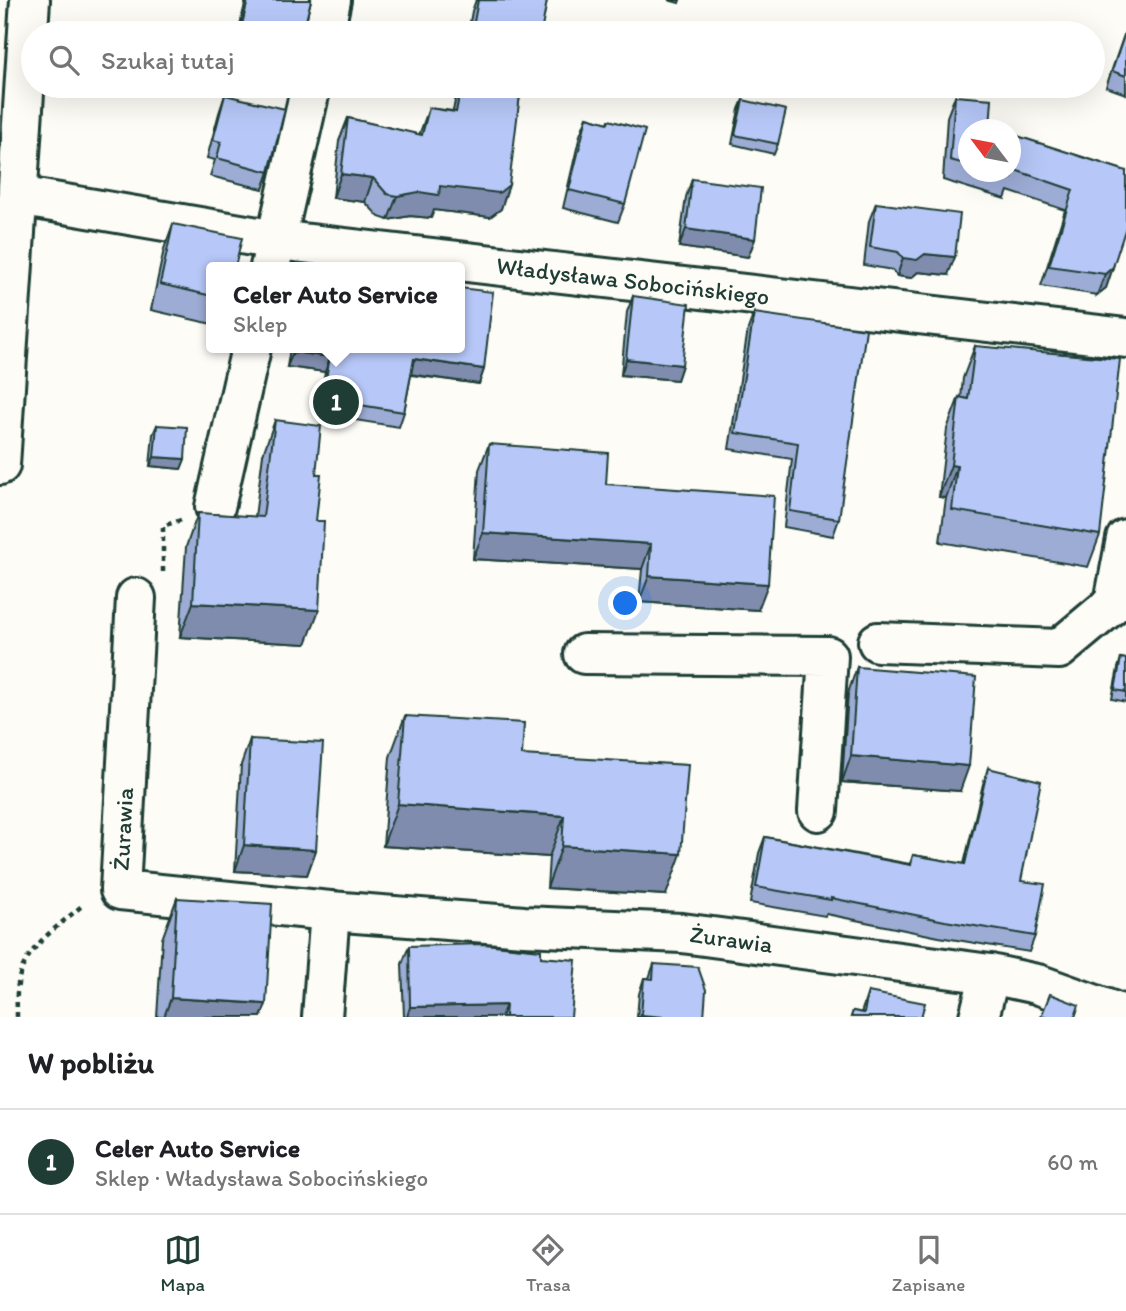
<!DOCTYPE html>
<html lang="pl">
<head>
<meta charset="utf-8">
<style>
  :root { --surface:#fff; --page:#f2f2f2; --text:#202124; --muted:#757577; --line:#e0e0e0; --accent:#1f3d34 }
  body { margin:0; font-family:Itim,sans-serif; background:var(--page); color:var(--text) }
  .compass { position:absolute; left:958px; top:119px; width:63px; height:63px; border-radius:50%; background:var(--surface); box-shadow:0 7px 28px #0002; rotate:302deg }
  .you { position:absolute; left:626px; top:604px; width:24px; height:24px; margin:-18px; border:5px solid #fff; border-radius:50%; background:#1a73e8; box-shadow:0 0 0 10px #1a73e833 }
  .badge { display:grid; place-items:center; width:46px; height:46px; border-radius:50%; background:var(--accent); color:#fff; font-size:23px; font-weight:700 }
  .pin { position:absolute; translate:-50% -50%; border:4px solid #fff; box-shadow:0 2px 7px #0006 }
  .popup { position:absolute; left:206px; top:262px; width:259px; height:91px; box-sizing:border-box; display:grid; place-content:center; border-radius:7px; background:var(--surface); filter:drop-shadow(0 2px 5px #0005); font-size:23px; white-space:nowrap; color:var(--muted) }
  .popup b { font-size:26px; color:var(--text) }
  .popup::after { content:''; position:absolute; left:50%; top:100%; margin-left:-14px; border:14px solid transparent; border-top-color:var(--surface) }
  .list { margin:0; padding:0; list-style:none }
  h2 { display:flex; justify-content:space-between; align-items:center; height:91px; margin:0; padding:0 28px; font-size:30px }
  h2 small { font-size:23px; font-weight:400; color:var(--muted) }
  .list li { display:grid; grid-template-columns:46px 1fr auto; gap:21px; align-items:center; box-sizing:border-box; height:105px; padding:0 28px; border-top:2px solid var(--line) }
  .list b { display:block; font-size:26px; white-space:nowrap }
  .list p { margin:0; font-size:23px; white-space:nowrap; color:var(--muted) }
  .list em { font-size:23px; font-style:normal; color:var(--muted) }
  .icon { flex:none; width:38px; height:38px; fill:none; stroke:currentColor; stroke-width:2; stroke-linecap:round; stroke-linejoin:round }
  .map { position:relative; flex:none; width:1126px; height:1017px; overflow:hidden }
  .search { position:absolute; background:var(--surface); box-shadow:0 7px 28px #0002; left:21px; right:21px; top:21px; height:77px; display:flex; align-items:center; gap:18px; box-sizing:border-box; padding:0 24px; border-radius:38px; color:var(--muted); font-size:26px }
  .sheet { height:196px; background:var(--surface) }
  nav { display:flex; justify-content:space-around; align-items:center; box-sizing:border-box; height:98px; border-top:2px solid var(--line); background:var(--surface); font-size:19px; color:var(--muted) }
  nav a { display:grid; justify-items:center; gap:4px }
  nav .on { color:var(--accent) }
  .map>svg:first-child { display:block }
  .lines { fill:none; stroke-linecap:round; stroke-linejoin:round }
  .minor-casing { stroke:#1f3d34; stroke-width:44 }
  .major-casing { stroke:#1f3d34; stroke-width:44 }
  .path { stroke:#1f3d34; stroke-width:4.5; stroke-dasharray:5 5; stroke-linecap:butt }
  .minor { stroke:#fdfcf7; stroke-width:38 }
  .major { stroke:#fdfcf7; stroke-width:38 }
  .wall { fill:#9dacd5; stroke:#1f3d34; stroke-width:2 }
  .shaded-wall { fill:#808cae; stroke:#1f3d34; stroke-width:2 }
  .building { fill:#b7c8f8; stroke:#1f3d34; stroke-width:2 }
  .labels { text-anchor:middle; stroke-width:5; stroke-linejoin:round; paint-order:stroke }
  .street-label { font-size:24px; fill:#1f3d34; stroke:#fdfcf7 }
</style>
</head>
<body>
<div class="map">
<svg width="1126" height="1017" viewBox="0 0 1126 1017">
  <rect width="100%" height="100%" fill="#fdfcf7"/>
  <filter id="ink" filterUnits="userSpaceOnUse"><feTurbulence type="fractalNoise" baseFrequency=".0143" numOctaves="2"/><feDisplacementMap in="SourceGraphic" scale="14" xChannelSelector="R" yChannelSelector="G"/><feConvolveMatrix kernelMatrix="1 2 1 2 8 2 1 2 1" color-interpolation-filters="sRGB"/></filter>
  <g filter="url(#ink)">
    <g class="lines">
      <g class="minor-casing">
        <g id="minor">
          <path d="M324,33L331,0"/>
          <path id="s1" d="M18,196L276,240L1126,338"/>
          <path d="M270,267L311,86"/>
          <path d="M215,507L251,348"/>
          <path id="s2" d="M136,598L120,890L330,911L524,926L682,933L990,974L1037,984L1126,1016"/>
          <path d="M878,642L1059,649L1114,603L1126,539"/>
          <path d="M584,654L828,656L818,811"/>
          <path d="M322,1017L330,911"/>
          <path d="M979,1017L990,974"/>
        </g>
      </g>
      <g class="major-casing">
        <path id="major" d="M0,465L30,0"/>
      </g>
      <path class="path" d="M163,572V526L181,520
        M17,1017C17,1006 16,994 18,984C22,949 60,925 84,904"/>
      <use href="#minor" class="minor"/>
      <use href="#major" class="major"/>
    </g>
    <path class="wall" d="M246,0H311L303,33H238Z
      M476,0H544L541,33H468L472,11Z
      M668,0H680L679,3Z
      M1126,29V94L1106,87Z
      M458,86H523L520,96L501,209L490,217L434,210L431,218L410,216L388,220L379,217L365,202L333,198L339,141L348,118L419,135L429,108L453,111Z
      M225,95L269,172L263,189L210,176L215,160L207,158L219,113Z
      M955,96L969,130V172H1011V134L1126,171L1113,267L1106,288L1097,295L1041,286L1065,210L1008,191L1005,199L943,180L947,117Z
      M743,100L778,144L774,154L732,144L739,109Z
      M587,117L608,123L625,204L618,222L563,208L580,135Z
      M692,179L755,239L748,257L679,247L686,197Z
      M876,203L948,275L918,272L911,278L897,276L892,270L864,265L869,221Z
      M173,224L212,267V324L151,310L164,249Z
      M633,296L682,365L677,380L621,375L627,312Z
      M754,313L839,519L833,536L784,527L792,459L729,449L748,329Z
      M975,346L1100,535L1088,567L940,542L946,498L939,497L947,429L959,397L961,398L963,378Z
      M290,348H460L484,369L479,384L411,375L404,412L399,427L317,414L325,372L287,367Z
      M275,420L316,474V521L306,644L180,637L186,547L198,513L255,517L263,454Z
      M157,425L185,459L181,469L150,466L153,434Z
      M489,444L606,484L758,610L639,602L642,569L473,559L479,470Z
      M1121,658L1126,659V702L1112,699L1118,668Z
      M857,667L960,791L842,782L848,693Z
      M405,716L522,755L666,895L547,888L549,857L383,846L390,757Z
      M250,739L316,850L307,875L235,871L241,765Z
      M988,768L1021,881L1035,936L1029,952L939,937L826,914L825,916L750,903L759,853L765,837L910,864L913,855L964,864L983,784Z
      M177,898L266,1004L261,1017H157L162,939Z
      M409,946L541,957L571,1017H404L402,964Z
      M654,964L704,1017H637L639,994L644,978H649Z
      M868,992L921,1017H851L853,1011L861,1013Z"/>
    <path class="shaded-wall" d="M341,174L373,178L365,202L333,198Z
      M509,185L501,209L490,217L434,210L431,218L410,216L388,220L397,196L440,186Z
      M686,229L755,239L748,257L679,247Z
      M925,254L955,257L948,275L918,272L911,278L897,276L903,258Z
      M1113,267L1106,288L1097,295L1105,274Z
      M293,352L330,357L325,372L287,367Z
      M414,359L484,369L479,384L409,374Z
      M626,359L682,365L677,380L621,375Z
      M154,457L185,459L181,469L150,466Z
      M951,465L957,466L946,498L939,497Z
      M483,533L651,544L642,569L473,559Z
      M649,576L768,584L758,610L639,602Z
      M193,603L319,610L306,644L180,637Z
      M851,756L969,766L960,791L842,782Z
      M398,804L564,816L549,857L383,846Z
      M244,845L316,850L307,875L235,871Z
      M562,846L681,854L666,895L547,888Z
      M171,998L266,1004L261,1017H164Z
      M506,1005L501,1017H407L410,1007Z"/>
    <path class="building" d="M248,0H311L303,33H240Z
      M478,0L547,1L541,33H472Z
      M1126,30V76L1112,71Z
      M461,86H521L509,185L499,193L440,186L439,195L419,192L397,196L387,194L373,178L341,174L348,118L422,135L429,108L456,112Z
      M225,95L285,109L269,172L217,158L221,142L213,140Z
      M955,96L992,99L990,128L995,130H969V165L950,160Z
      M743,100L786,110L778,144L735,135Z
      M587,117L608,123L609,120L645,130L625,204L569,190Z
      M1011,134L1126,171V227L1113,267L1105,274L1049,266L1073,190L1015,170L1012,178L989,172H1011Z
      M692,179L761,188L755,239L686,229Z
      M876,203L960,214L955,257L925,254L917,260L903,258L898,252L870,247Z
      M173,224L242,238L235,267H212V296L160,284Z
      M460,288L493,292L484,369L414,359L404,412L322,399L330,357L293,352V348H460Z
      M633,296L689,304L682,365L626,359Z
      M754,313L866,329L839,519L790,511L798,443L735,433Z
      M975,346L1120,359L1100,535L952,510L957,466L951,465L959,397L968,399Z
      M275,420L321,426L316,474H321L316,521H324L319,610L193,603L198,513L263,517Z
      M157,425L187,427L185,459L154,457Z
      M489,444L608,453L606,484L774,496L768,584L649,576L651,544L483,533Z
      M1121,658L1126,659V692L1115,690Z
      M857,667L976,677L969,766L851,756Z
      M405,716L524,723L522,755L688,765L681,854L562,846L564,816L398,804Z
      M250,739L323,743L316,850L244,845Z
      M988,768L1041,781L1021,881L1045,884L1035,936L945,921L831,898V900L756,887L765,837L911,865L913,855L965,864Z
      M177,898L272,904L266,1004L171,998Z
      M484,944L541,950V957L576,960L571,1017H505L506,1005L410,1007L409,946Z
      M654,964L698,967L706,990L704,1017H664L641,1015L644,978L653,979Z
      M868,992L925,1003L921,1017H851L853,1011L864,1013Z
      M1050,994L1079,1005L1075,1017H1041Z"/>
  </g>
  <g class="labels">
    <g class="street-label">
      <text dy="8" stroke="none"><textPath href="#s1" startOffset="621">Władysława Sobocińskiego</textPath></text>
      <text transform="translate(123 829) rotate(-87)" y="8">Żurawia</text>
      <text dy="8" stroke="none"><textPath href="#s2" startOffset="906">Żurawia</textPath></text>
    </g>
  </g>
</svg>
<svg class="compass" viewBox="-18 -18 36 36"><path d="M0-13l5 13h-10z" fill="#e53935"/><path d="M0 13l5-13h-10z" fill="#757577"/></svg>
<div class="you"></div>
<div class="pin badge" style="left:336px;top:402px">1</div>
<div class="popup"><b>Celer Auto Service</b>Sklep</div>
<div class="search"><svg class="icon" aria-label="search" viewBox="0 0 24 24"><circle cx="10" cy="10" r="6"/><path d="M15 15l6 6"/></svg>Szukaj tutaj</div>
</div>
<section class="sheet">
<h2>W pobliżu<small></small></h2>
<ul class="list">
<li><span class="badge">1</span><div><b>Celer Auto Service</b><p>Sklep · Władysława Sobocińskiego</p></div><em>60 m</em></li>
</ul>
</section>
<nav>
<a class="on"><svg class="icon" aria-label="map" viewBox="0 0 24 24"><path d="M3 6l6-2 6 2 6-2v14l-6 2-6-2-6 2zM9 4v14M15 6v14"/></svg>Mapa</a>
<a><svg class="icon" aria-label="directions" viewBox="0 0 24 24"><path d="M12 3l9 9-9 9-9-9zM9 14v-3h6M13 9l2 2-2 2"/></svg>Trasa</a>
<a><svg class="icon" aria-label="saved" viewBox="0 0 24 24"><path d="M7 4h10v16l-5-4-5 4z"/></svg>Zapisane</a>
</nav>
</body>
</html>
